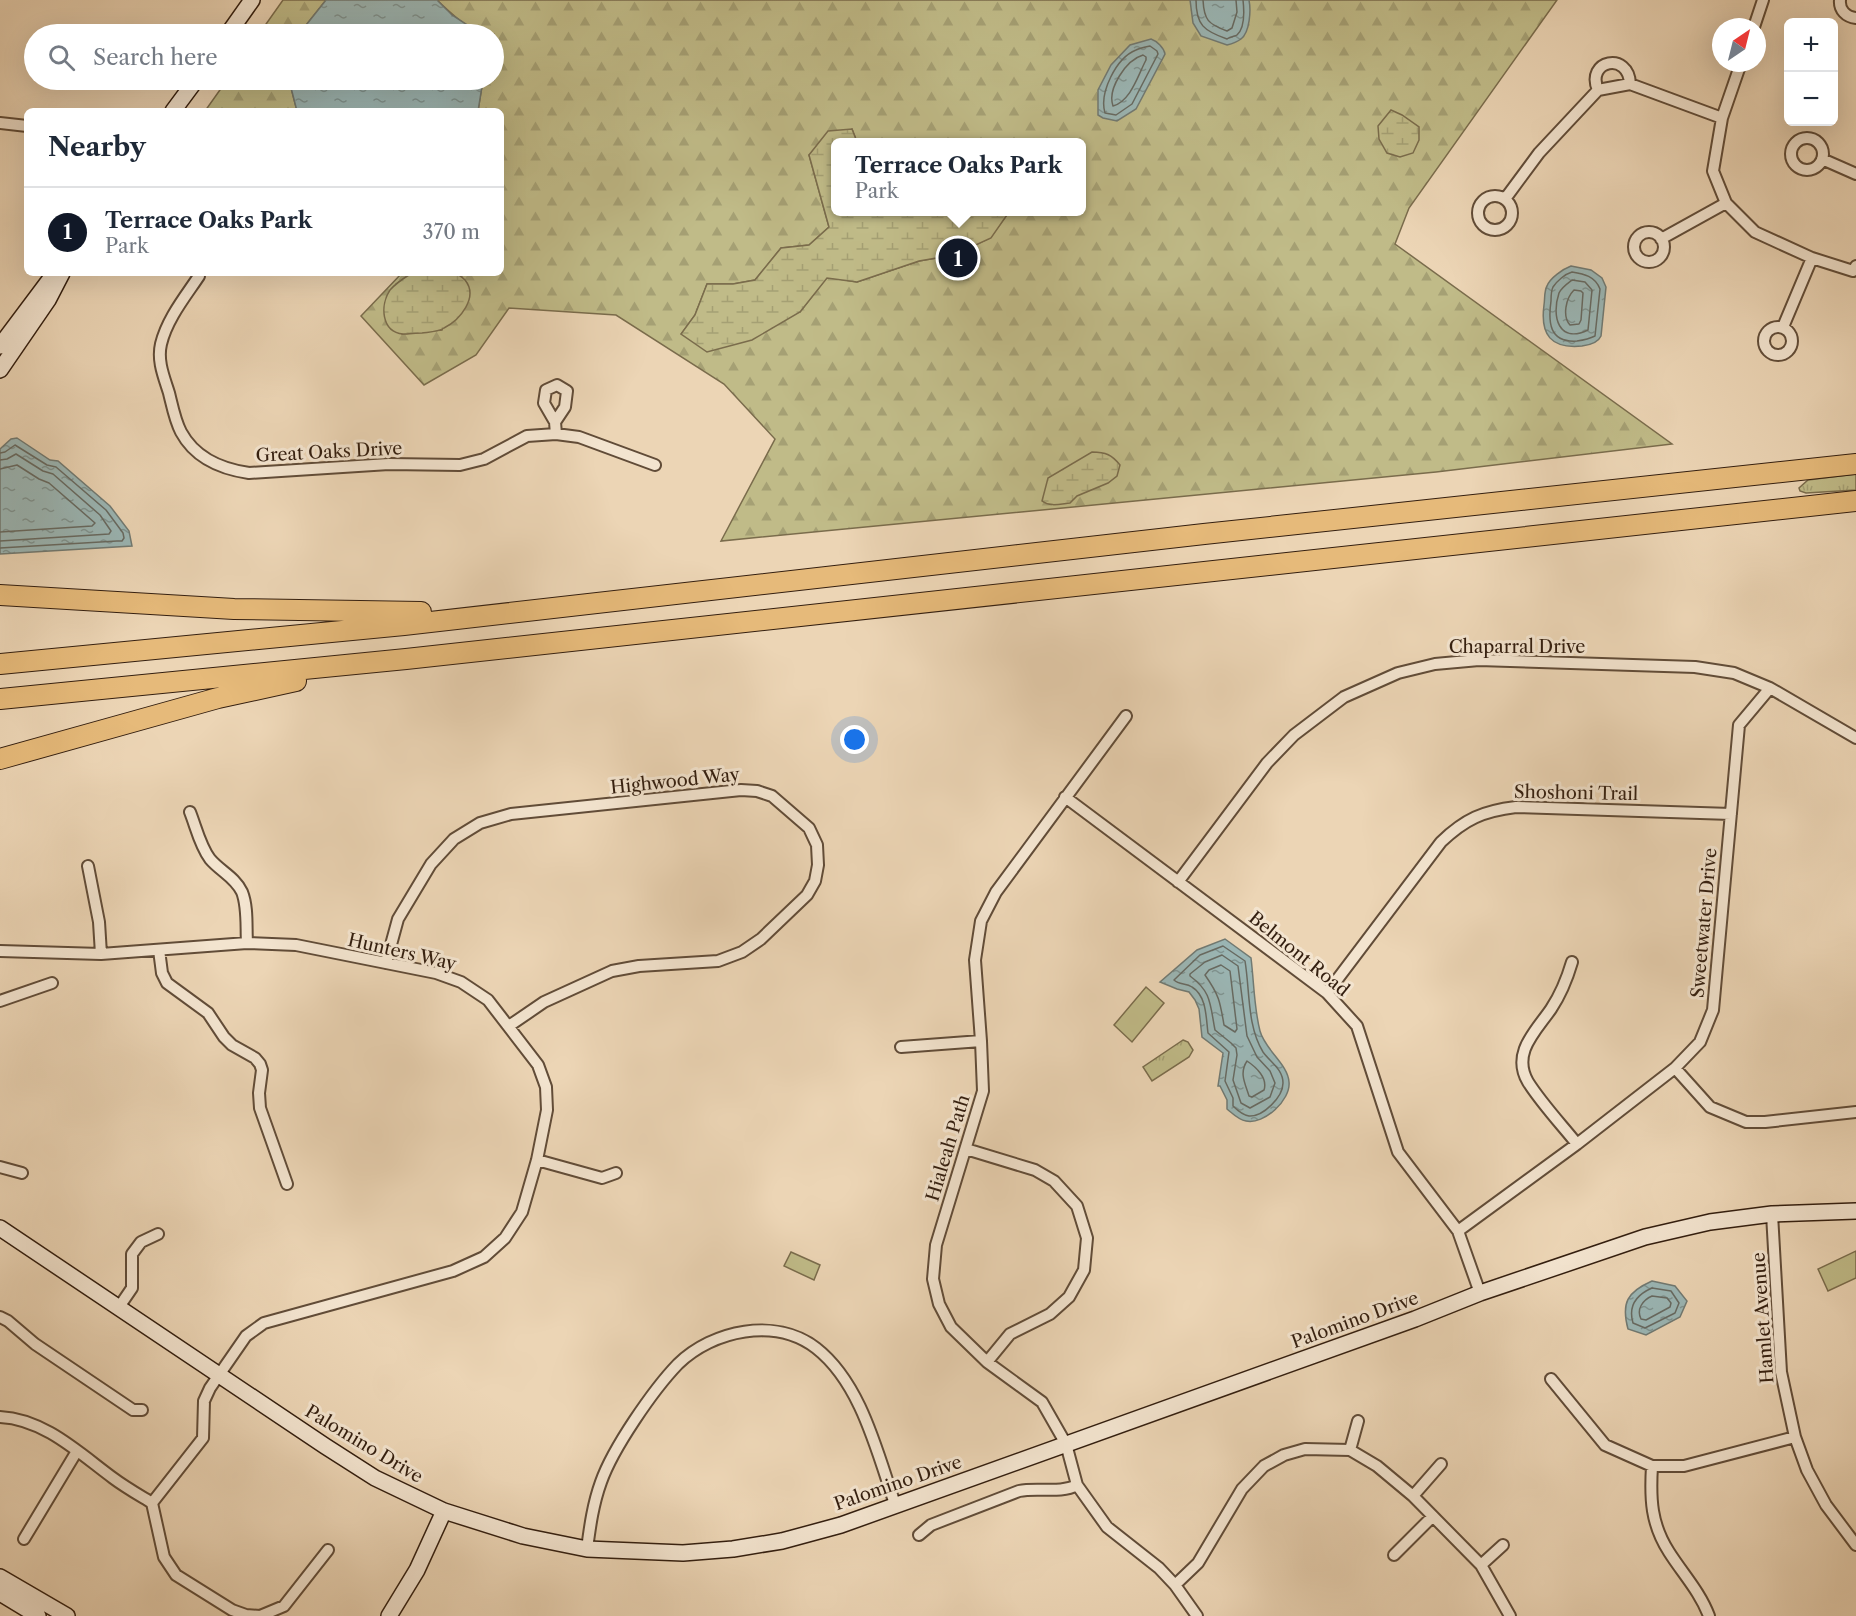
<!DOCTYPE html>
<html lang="en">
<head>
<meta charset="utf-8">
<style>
  :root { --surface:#fff; --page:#f6f6f7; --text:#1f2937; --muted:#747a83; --line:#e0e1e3; --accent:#111827 }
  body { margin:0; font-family:"Libre Caslon Text",serif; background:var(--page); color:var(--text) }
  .controls { position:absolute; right:18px; top:18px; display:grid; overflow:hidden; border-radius:9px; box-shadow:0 6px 24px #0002 }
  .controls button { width:54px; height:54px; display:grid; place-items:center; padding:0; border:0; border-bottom:2px solid var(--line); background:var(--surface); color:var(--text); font:30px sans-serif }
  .compass { position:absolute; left:1712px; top:18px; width:54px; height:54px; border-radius:50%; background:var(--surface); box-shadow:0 6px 24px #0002; rotate:35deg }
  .you { position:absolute; left:855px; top:740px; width:21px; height:21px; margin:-15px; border:4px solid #fff; border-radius:50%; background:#1a73e8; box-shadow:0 0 0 9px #1a73e833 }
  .badge { display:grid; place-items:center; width:39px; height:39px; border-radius:50%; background:var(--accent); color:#fff; font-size:20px; font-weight:700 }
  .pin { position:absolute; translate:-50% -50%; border:3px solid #fff; box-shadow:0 2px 6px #0006 }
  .popup { position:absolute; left:831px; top:138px; width:255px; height:78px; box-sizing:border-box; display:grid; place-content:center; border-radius:9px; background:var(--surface); filter:drop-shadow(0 2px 4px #0005); font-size:20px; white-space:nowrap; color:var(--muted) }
  .popup b { font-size:22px; color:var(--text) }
  .popup::after { content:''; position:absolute; left:50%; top:100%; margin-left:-12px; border:12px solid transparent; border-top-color:var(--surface) }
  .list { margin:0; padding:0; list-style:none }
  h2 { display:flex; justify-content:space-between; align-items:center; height:78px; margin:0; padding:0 24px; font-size:26px }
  h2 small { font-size:20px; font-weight:400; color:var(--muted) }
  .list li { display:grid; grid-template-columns:39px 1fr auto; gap:18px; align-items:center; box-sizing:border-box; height:90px; padding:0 24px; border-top:2px solid var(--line) }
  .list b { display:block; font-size:22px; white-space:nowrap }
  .list p { margin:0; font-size:20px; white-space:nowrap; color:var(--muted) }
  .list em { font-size:20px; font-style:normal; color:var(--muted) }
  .icon { flex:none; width:33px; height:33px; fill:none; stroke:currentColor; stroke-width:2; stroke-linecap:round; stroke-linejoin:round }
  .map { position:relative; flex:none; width:1856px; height:1616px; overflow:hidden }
  .search { position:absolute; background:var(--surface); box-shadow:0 6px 24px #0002; left:24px; top:24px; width:480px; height:66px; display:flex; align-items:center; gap:15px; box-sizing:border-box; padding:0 21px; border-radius:33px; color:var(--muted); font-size:22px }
  .panel { position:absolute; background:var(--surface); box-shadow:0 6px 24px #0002; left:24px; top:108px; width:480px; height:168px; border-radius:9px }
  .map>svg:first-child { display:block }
  .grass { fill:url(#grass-tufts); stroke:#7a6c4c; stroke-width:1.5 }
  .forest { fill:url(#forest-firs); stroke:#7a6c4c; stroke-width:1.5; fill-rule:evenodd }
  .wetland { fill:url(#wetland-marsh); stroke:#7a6c4c; stroke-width:1.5 }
  .pitch { fill:#c0bb88; stroke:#7a6c4c; stroke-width:1.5 }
  .water { fill:url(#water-ripples); stroke:#717a73; stroke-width:1.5 }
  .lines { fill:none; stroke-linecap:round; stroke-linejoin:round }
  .shore { stroke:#676a62; stroke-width:1.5 }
  .street-casing { stroke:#614c38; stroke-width:14 }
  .secondary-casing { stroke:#331e0f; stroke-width:18 }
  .highway-casing { stroke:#331e0f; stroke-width:22 }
  .street { stroke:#f3e4cf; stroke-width:10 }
  .secondary { stroke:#f3e4cf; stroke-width:15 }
  .highway { stroke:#e6ba7a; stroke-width:20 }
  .labels { text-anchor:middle; stroke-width:6; stroke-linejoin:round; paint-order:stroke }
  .street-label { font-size:18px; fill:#331e0f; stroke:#f3e4cf }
</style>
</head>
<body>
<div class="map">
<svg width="1856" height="1616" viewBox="0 0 1856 1616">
  <defs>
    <pattern id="grass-tufts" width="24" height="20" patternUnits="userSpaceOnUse" patternTransform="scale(1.5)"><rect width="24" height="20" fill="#c0bb88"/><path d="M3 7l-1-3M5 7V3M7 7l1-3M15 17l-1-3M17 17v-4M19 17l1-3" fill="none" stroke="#a5a074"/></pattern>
    <pattern id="forest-firs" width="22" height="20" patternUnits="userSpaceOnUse" patternTransform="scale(1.5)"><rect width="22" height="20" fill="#c0bb88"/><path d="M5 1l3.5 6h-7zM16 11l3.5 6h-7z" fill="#a5a074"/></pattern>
    <pattern id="wetland-marsh" width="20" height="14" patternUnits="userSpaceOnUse" patternTransform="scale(1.5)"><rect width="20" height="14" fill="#c0bb88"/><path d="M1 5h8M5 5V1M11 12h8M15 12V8" fill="none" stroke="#a5a074"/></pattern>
    <pattern id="water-ripples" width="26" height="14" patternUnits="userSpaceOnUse" patternTransform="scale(1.5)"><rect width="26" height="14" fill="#9bb7b6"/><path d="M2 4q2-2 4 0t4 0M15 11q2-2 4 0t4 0" fill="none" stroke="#7f9492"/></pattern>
  </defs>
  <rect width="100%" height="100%" fill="#ecd5b5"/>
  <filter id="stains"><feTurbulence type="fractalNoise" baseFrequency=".00333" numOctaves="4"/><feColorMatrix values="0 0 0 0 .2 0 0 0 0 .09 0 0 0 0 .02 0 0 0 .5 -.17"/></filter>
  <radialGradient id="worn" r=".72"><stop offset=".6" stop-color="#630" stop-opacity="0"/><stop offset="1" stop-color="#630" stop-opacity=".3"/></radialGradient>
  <path class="grass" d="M1856,474V490L1806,493L1800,491L1799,488L1808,480Z
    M1183,1040L1188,1042L1193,1050L1189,1057L1152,1081L1143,1067Z"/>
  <path class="forest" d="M283,0H326L299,34H259Z
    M437,0H1557L1409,208L1395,244L1672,444L1436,472L721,541L775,439L724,384L616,315L509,308L476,355L424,385L361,316L402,273H412L396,284L402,334L442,330L462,277L454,273H501V111H478L483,80H494V34C471,34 453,15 437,0ZM852,129L857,142H1081V212H1009L990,238L954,255L919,261L857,282L827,277L800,312L682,333L695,315L707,284H733L755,280L781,248L809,245L829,227L809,155Z
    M227,80H289L297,111H205Z"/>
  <path class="wetland" d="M1391,110L1402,115L1419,127V140L1413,153L1400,157L1387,153L1379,139L1378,126Z
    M852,129L857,142H835V212H1009L991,238L954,255L919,261L857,282L827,278L800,312L752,340L707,352L681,334L695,315L707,284H733L755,280L781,248L809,245L829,227L809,155L828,131Z
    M412,273C425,273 440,271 453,273C458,274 462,277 465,280C479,297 460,320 444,328C438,332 429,332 422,333C416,333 409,334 403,334C381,332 380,305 390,290C396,283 404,278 412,273Z
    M1092,452C1106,452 1112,455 1120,465L1117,476L1108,483L1077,496L1070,503C1060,504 1050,507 1042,501L1048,478Z"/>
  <path class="pitch" d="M1146,987L1164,1003L1132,1042L1114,1025Z
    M1856,1251V1278L1828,1291L1818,1269Z
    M791,1252L820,1265L814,1280L784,1266Z"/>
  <path class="water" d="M326,0H437L452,15L481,34H299Z
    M1190,0H1249C1251,10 1250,32 1241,39C1237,42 1231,44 1227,45L1201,36L1193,23Z
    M1151,39C1157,41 1164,48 1165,54L1136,109L1117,121L1103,118L1098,115V90L1111,65L1130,45Z
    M289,80H483L478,111H297Z
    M1571,266L1591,270L1602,278L1606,287L1601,336C1598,343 1590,345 1582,346C1551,349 1540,335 1544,305C1545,299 1544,291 1547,286C1550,278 1563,269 1571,266Z
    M17,438L50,460L58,461L110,506L129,531L132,546L0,554V449L11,439Z
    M1225,939L1251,958C1254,982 1254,1008 1260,1031C1265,1050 1288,1064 1289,1082C1291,1100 1264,1125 1246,1121C1239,1120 1233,1114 1227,1109V1100L1220,1086H1218L1223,1053L1202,1037L1199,1009L1195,1000L1189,992L1177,989L1160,982L1197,950Z
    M1652,1281L1675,1286L1687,1301L1680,1317L1646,1335L1628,1329C1621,1303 1627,1292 1652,1281Z"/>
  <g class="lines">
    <path class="shore" d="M1196,0C1196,25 1204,31 1227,39C1227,38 1236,36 1237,35C1245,28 1244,9 1243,0
      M1203,0C1204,20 1208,24 1227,31L1232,28L1237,12L1236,0
      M1150,46L1157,51L1158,54L1132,104L1116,115L1105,113C1099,93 1116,58 1136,50C1140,48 1145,47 1150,46Z
      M1143,55L1146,57V60C1138,75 1131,101 1113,106C1107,89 1126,60 1143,55Z
      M1572,272C1584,274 1595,276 1600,289L1595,336C1589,339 1584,340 1577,341C1549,343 1548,322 1551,301C1551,297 1551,291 1553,287C1557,281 1565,274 1572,272Z
      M1572,280L1585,282L1592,290L1588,330C1559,344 1551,317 1559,293C1561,288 1568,283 1572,280Z
      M1574,290L1581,291L1583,293L1581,320L1579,324L1570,325C1562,316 1566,298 1574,290Z
      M0,453L5,452L15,445L47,465L56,467L106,510L123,533L124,538L122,541H117L0,548
      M0,460L7,459L16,454L43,471L53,474L100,515L111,531L109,534L0,541
      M0,469L17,465L39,479L49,483L95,523L92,526L0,532
      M1223,946L1245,961C1250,991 1247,1026 1263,1052C1270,1062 1283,1069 1283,1083C1283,1097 1263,1117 1249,1116C1243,1115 1237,1110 1233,1106V1098L1225,1081L1229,1052L1208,1033C1206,1019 1207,996 1192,987C1186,983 1179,985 1174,980L1200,955Z
      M1222,955L1238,966L1247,1036L1257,1057L1270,1071L1275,1083L1270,1097L1250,1108L1241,1103L1233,1080L1237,1055L1236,1048L1231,1043L1215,1030C1210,1005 1212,992 1190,976V974L1205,962Z
      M1221,965L1230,971L1237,1029L1235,1032L1224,1025C1220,1001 1219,995 1205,975L1209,970Z
      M1247,1061C1256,1067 1268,1078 1264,1090L1252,1097L1249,1096C1245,1083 1239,1073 1247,1061Z
      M1652,1288L1671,1291L1679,1303L1675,1313L1645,1328L1633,1323C1628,1306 1636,1295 1652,1288Z
      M1652,1296L1667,1298L1671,1303L1670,1307L1646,1320L1641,1319C1636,1309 1643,1300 1652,1296Z"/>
    <g class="street-casing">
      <path id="street" d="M1840,0C1839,10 1846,17 1856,18
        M1754,27L1763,0
        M1741,63L1722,118L1713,171L1726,203L1755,232L1812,258L1853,271L1856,266
        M1598,90C1585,60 1629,51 1630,84
        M0,123L27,126
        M1791 154a16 16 0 1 1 32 0a16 16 0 1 1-32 0Z
        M1822,159L1856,174
        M1478 213a17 17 0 1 1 34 0a17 17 0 1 1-34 0Z
        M1505,199L1539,153L1598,90L1630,84L1722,118
        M1634 247a15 15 0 1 1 30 0a15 15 0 1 1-30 0Z
        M1661,239L1726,203
        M199,273V276C185,297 167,319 161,344C157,361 164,377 169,393C172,405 175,421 181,432C195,458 221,469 249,473L389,464L460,465L484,459L527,436L556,434L579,437L655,465
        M1764 341a14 14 0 1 1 28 0a14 14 0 1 1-28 0Z
        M1783,327L1812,258
        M555,422L544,403L546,390L557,385L567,391L565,407L555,422L556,434
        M1126,716L996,892L981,921L975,960L981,1041L983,1091L936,1245L933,1279L939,1304L951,1327L987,1362L1042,1402L1066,1444L1077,1485L1107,1527L1159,1568L1175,1585L1197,1616
        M1065,797L1327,993L1357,1026L1398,1152L1458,1231L1480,1293
        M190,812C196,827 200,846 210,859C220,871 235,877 242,892C248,907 246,927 247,943
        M88,866L99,922L101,954
        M1178,882L1267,763L1294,735L1344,697L1398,673L1435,664L1479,660L1695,667L1734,673L1770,688L1856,738
        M159,950L162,973L167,983L208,1013L224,1037L232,1045L255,1058L260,1064L262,1070L259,1093L260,1108L287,1184
        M0,951L101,954L247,943L296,945L436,973L461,982L488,1000L538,1065L546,1087L547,1110L537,1160L522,1212L505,1238L484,1257L453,1271L264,1323L246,1336L210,1388L204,1401L203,1438L152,1503
        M1572,962C1567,979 1561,994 1551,1009C1536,1031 1511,1053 1528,1082C1542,1104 1561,1124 1577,1144
        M386,963L398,919L431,864L454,839L480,823L511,814L741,790L757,791L772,796L809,828L817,845L818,865L815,881L807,895L761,939L742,952L718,961L639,966L612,971L544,1002L509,1026
        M1327,993L1441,842C1465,819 1483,811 1516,807L1731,814
        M0,1001L52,983
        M901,1047L981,1041
        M1675,1068L1710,1107L1746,1122H1765L1856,1112
        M966,1149L1035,1170L1054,1181L1077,1206L1087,1238L1084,1270L1069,1297L1050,1314L1010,1334L987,1362
        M537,1160L602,1178L616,1173
        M0,1167L22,1173
        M1772,1214L1781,1372L1795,1437L1807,1470L1826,1505L1856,1545
        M1458,1231L1577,1144L1675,1068L1700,1042L1713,1010L1739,725L1770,688
        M119,1307L132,1288V1254L141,1242L158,1234
        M0,1317L8,1321L35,1344L133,1410H142
        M1551,1379L1605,1445L1652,1466H1684L1795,1437
        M0,1417C44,1419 79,1453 113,1478C125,1487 139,1495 152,1503
        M1350,1450L1358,1421
        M1652,1466C1650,1499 1651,1524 1669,1552C1683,1574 1700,1592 1709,1616
        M1413,1496L1441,1464
        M152,1503L164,1557L176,1575L232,1610L246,1615L260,1616L284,1606L328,1550
        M919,1535L931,1525L1019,1491C1038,1487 1060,1494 1077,1485
        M24,1539L77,1451
        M587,1549C590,1526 593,1504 601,1482C613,1448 653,1390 678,1364C713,1330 775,1317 816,1348C861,1383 877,1452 895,1504
        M1394,1555L1432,1517
        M1481,1565L1503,1545
        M1175,1585L1198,1563L1242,1489L1264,1466L1284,1455L1305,1449L1350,1450L1377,1466L1413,1496L1481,1565L1510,1616"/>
    </g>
    <g class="secondary-casing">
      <path id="secondary" d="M228,34L252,0
        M173,111L196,80
        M0,346L51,278
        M0,370L48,300L62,273
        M0,1228L325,1446L375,1478L444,1511L523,1536L587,1549L683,1553L733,1549L782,1541L841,1525L1415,1319L1480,1293L1645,1237L1710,1222L1772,1214L1856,1211
        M0,1577L67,1616
        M0,1593L38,1616
        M389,1616L417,1570L444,1511"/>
    </g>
    <g class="highway-casing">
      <path id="highway" d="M0,595L234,609L421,612
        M0,664L404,625L1204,534L1856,464
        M0,699L406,659L1856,501
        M0,759L218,698L296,681"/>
    </g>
    <use href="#street" class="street"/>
    <use href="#secondary" class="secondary"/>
    <use href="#highway" class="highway"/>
  </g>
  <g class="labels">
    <g class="street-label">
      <text transform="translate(329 452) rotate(-3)" y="6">Great Oaks Drive</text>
      <text x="1517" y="653">Chaparral Drive</text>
      <text transform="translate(675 781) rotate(-6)" y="6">Highwood Way</text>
      <text transform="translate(1576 793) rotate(1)" y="6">Shoshoni Trail</text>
      <text transform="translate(1704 923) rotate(-85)" y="6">Sweetwater Drive</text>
      <text transform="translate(402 952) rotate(13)" y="6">Hunters Way</text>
      <text transform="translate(1299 954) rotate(39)" y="6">Belmont Road</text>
      <text transform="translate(948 1148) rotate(-73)" y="6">Hialeah Path</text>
      <text transform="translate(1763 1318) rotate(-94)" y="6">Hamlet Avenue</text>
      <text transform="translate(1355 1320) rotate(-20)" y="6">Palomino Drive</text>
      <text transform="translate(364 1444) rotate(31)" y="6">Palomino Drive</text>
      <text transform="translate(898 1483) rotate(-19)" y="6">Palomino Drive</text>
    </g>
  </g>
  <rect width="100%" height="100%" filter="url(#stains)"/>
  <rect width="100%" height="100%" fill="url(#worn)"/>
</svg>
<div class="controls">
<button>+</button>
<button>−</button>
</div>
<svg class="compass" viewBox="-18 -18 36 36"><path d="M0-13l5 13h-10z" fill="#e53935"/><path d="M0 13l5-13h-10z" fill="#747a83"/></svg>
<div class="you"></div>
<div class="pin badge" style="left:958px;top:258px">1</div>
<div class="popup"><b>Terrace Oaks Park</b>Park</div>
<div class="search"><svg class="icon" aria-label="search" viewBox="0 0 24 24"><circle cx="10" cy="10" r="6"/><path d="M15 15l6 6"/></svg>Search here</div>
<section class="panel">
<h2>Nearby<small></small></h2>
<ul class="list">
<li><span class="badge">1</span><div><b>Terrace Oaks Park</b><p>Park</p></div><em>370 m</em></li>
</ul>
</section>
</div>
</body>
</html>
